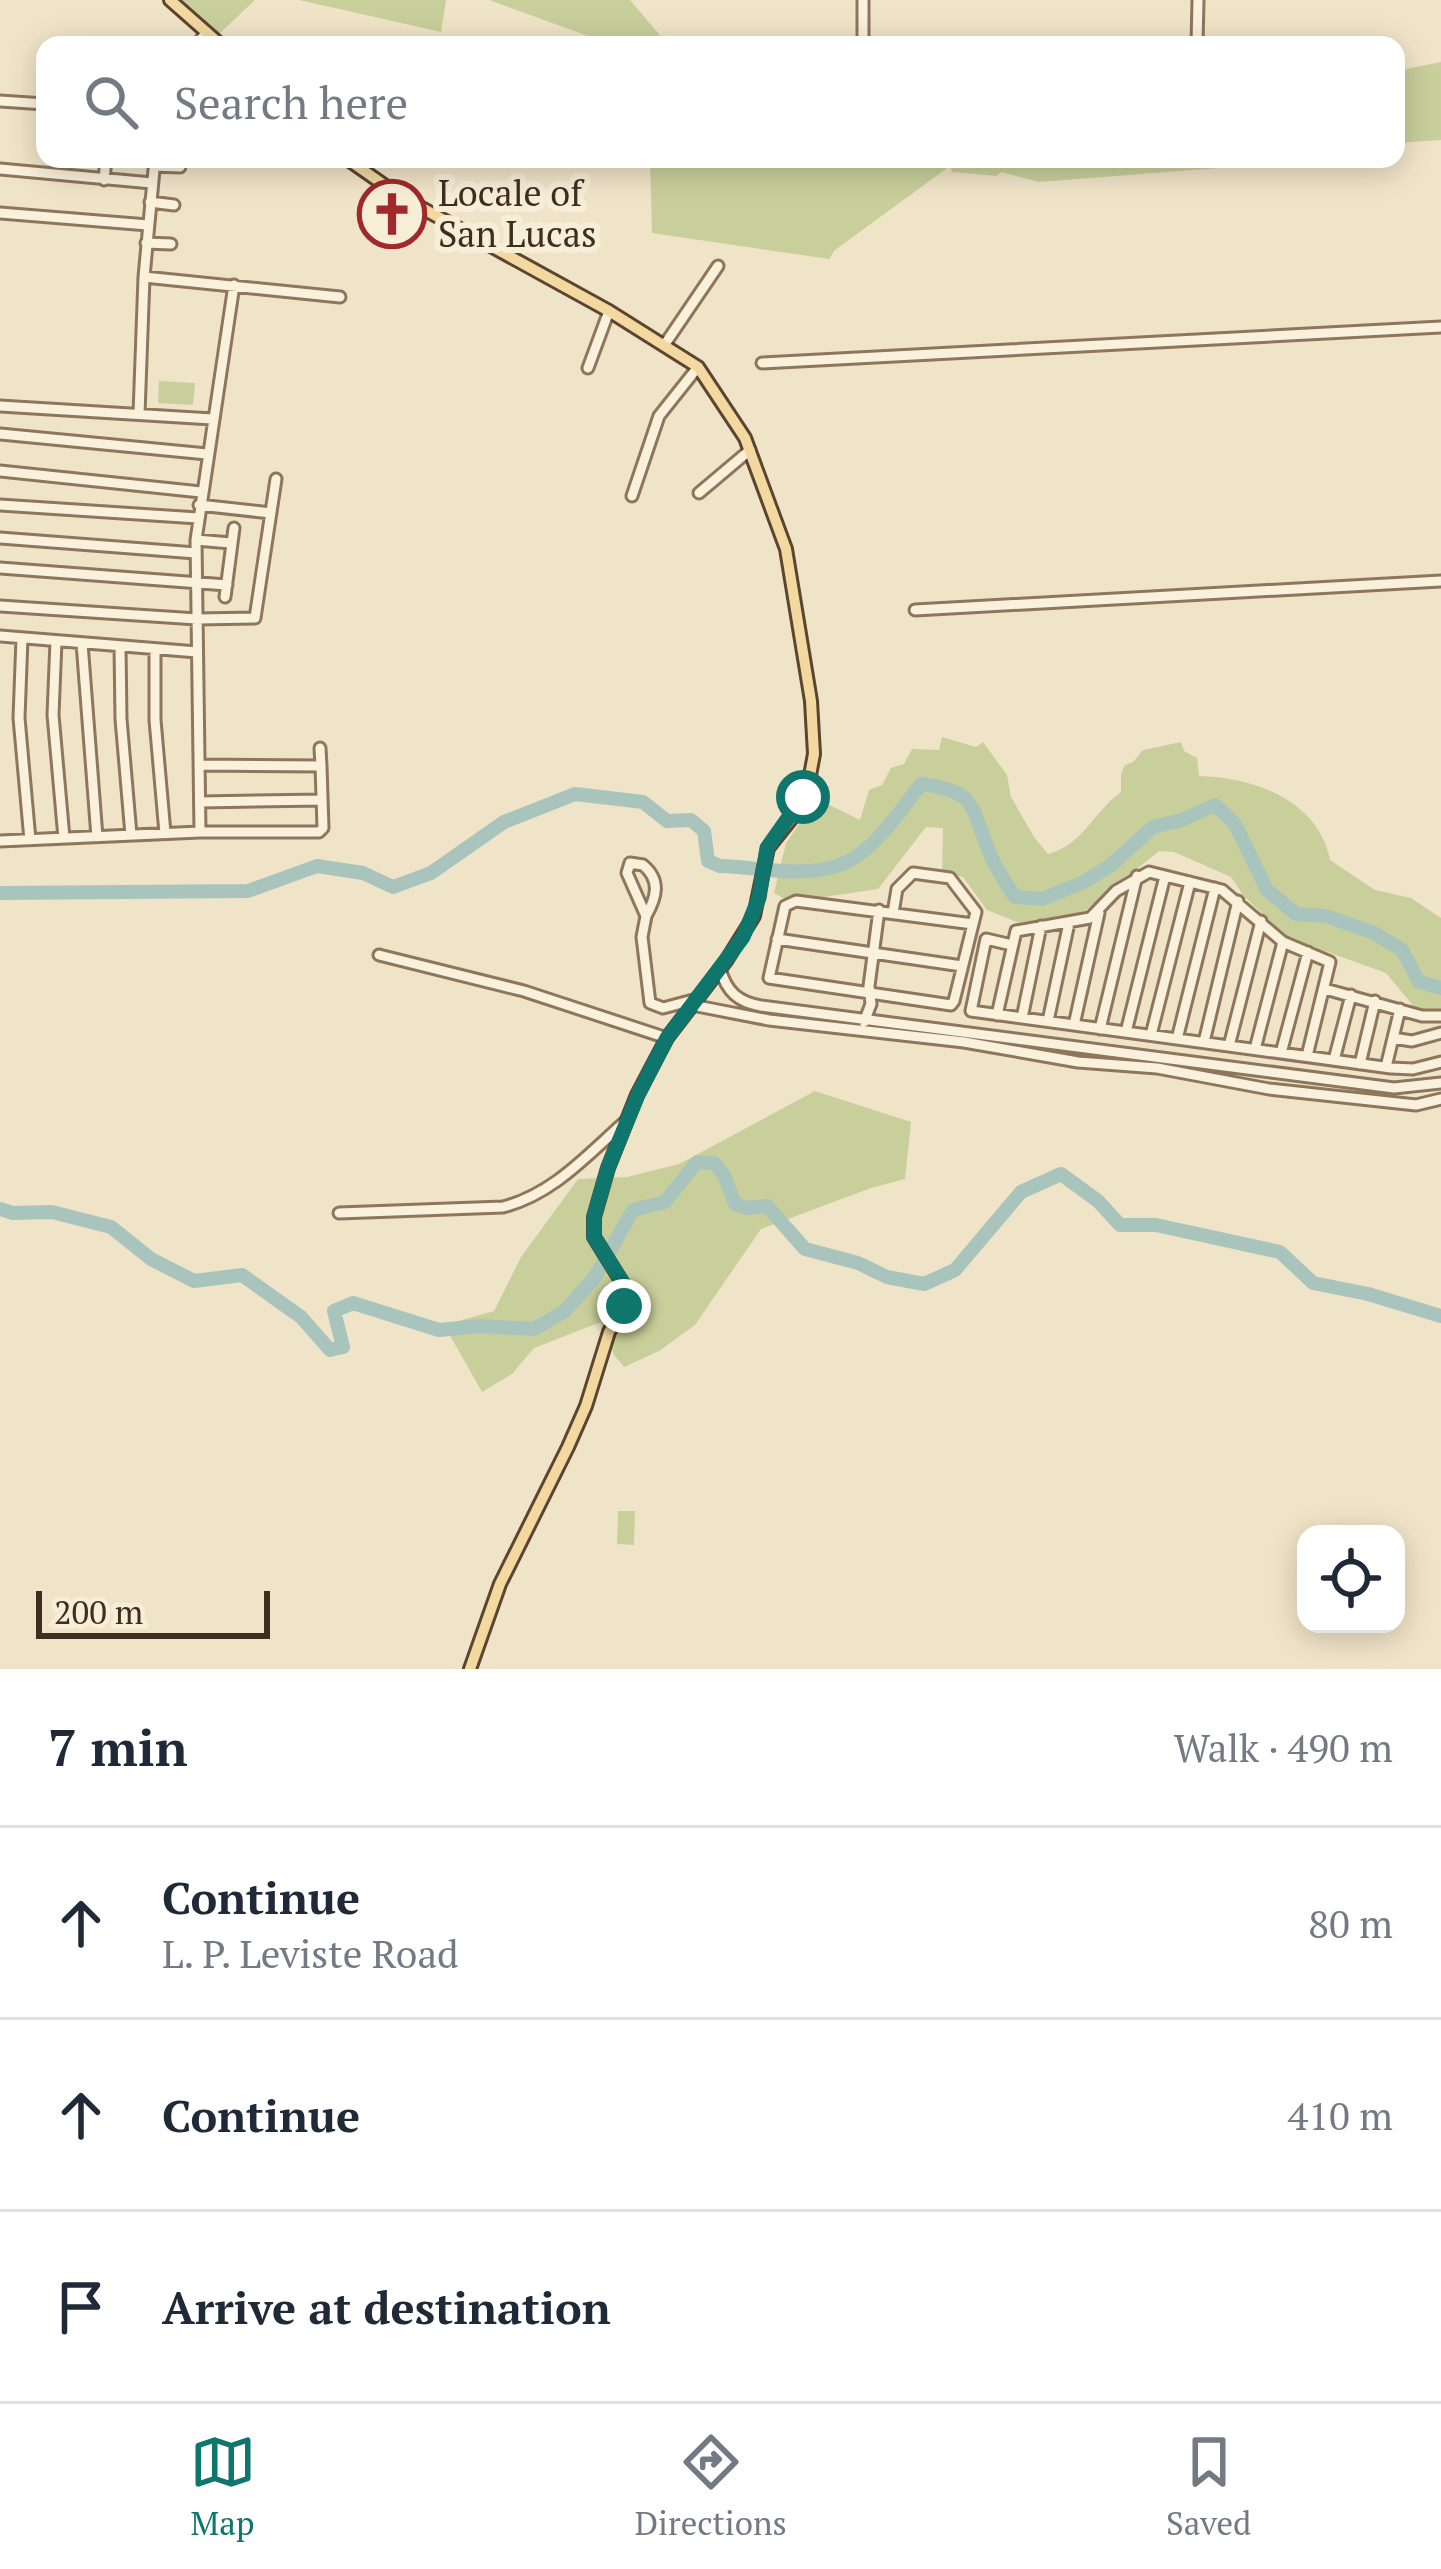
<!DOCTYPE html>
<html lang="en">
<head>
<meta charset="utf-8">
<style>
  :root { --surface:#fff; --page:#f2f2f3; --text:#1f2937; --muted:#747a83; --line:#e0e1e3; --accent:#0f766e }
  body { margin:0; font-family:"PT Serif",serif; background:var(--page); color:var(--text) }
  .controls { position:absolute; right:36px; bottom:36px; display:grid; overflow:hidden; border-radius:24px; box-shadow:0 6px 30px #0003 }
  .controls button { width:108px; height:108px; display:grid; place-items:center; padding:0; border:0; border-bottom:3px solid var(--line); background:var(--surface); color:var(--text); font:60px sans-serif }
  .scale { position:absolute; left:36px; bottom:30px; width:234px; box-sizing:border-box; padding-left:12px; border:6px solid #3d2e20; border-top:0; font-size:33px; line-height:42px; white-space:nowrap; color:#3d2e20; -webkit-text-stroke:9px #f7eed8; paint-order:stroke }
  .stop { position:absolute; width:36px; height:36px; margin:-27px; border:9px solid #0f766e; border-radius:50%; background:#fff }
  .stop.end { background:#0f766e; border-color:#fff; box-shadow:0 3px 12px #0008 }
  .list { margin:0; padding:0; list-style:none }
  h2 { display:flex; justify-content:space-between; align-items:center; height:156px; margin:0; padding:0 48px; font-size:51px }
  h2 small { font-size:39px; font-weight:400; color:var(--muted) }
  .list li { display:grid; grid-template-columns:78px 1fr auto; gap:36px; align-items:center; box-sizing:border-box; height:192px; padding:0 48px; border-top:3px solid var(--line) }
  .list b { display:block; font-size:45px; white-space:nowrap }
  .list p { margin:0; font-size:39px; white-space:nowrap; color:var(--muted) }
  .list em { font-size:39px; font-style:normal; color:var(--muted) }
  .icon { flex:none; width:66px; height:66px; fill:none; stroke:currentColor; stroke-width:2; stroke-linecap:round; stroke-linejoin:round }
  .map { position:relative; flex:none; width:1441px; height:1669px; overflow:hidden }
  .search { position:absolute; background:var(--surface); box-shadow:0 6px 30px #0003; left:36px; right:36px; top:36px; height:132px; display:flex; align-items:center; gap:30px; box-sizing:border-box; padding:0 42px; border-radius:24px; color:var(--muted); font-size:45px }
  .sheet { height:732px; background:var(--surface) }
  nav { display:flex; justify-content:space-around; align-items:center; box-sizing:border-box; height:168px; border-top:3px solid var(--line); background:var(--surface); font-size:33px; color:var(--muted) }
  nav a { display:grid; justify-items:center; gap:6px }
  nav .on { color:var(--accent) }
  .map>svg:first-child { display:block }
  .green { fill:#c9cf9b }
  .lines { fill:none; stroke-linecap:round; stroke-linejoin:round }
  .river { stroke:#a9c4bc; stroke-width:14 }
  .minor-casing { stroke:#8d765c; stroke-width:15 }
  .major-casing { stroke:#5b4430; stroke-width:16 }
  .minor { stroke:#faf1dc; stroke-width:9 }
  .major { stroke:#f3d9a0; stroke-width:10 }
  .route { stroke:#0f766e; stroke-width:15 }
  .labels { text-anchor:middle; stroke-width:12; stroke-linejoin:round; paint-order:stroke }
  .poi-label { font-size:36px; fill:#3d2e20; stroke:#f7eed8; text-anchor:start }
</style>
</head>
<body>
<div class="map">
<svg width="1441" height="1669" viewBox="0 0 1441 1669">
  <rect width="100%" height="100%" fill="#f0e4c8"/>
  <path class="green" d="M182,0H255L219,34Z
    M299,0H446L441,32Z
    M489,0H630L659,34L663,45H597L588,36Z
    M1441,62V140L1396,143V71Z
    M650,159H1252L1231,167L1039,182L1001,172L997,176L952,172L950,166L835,250L829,259L652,233Z
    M159,381L195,383L193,405L158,403Z
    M942,737L976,747L983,742L1007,775L1011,797L1034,837L1048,854C1083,845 1094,811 1121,792V774L1125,765L1133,762L1143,750L1181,742L1184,751L1197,758L1199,776C1254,777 1319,801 1330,860L1375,890L1411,898L1441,918V1012L1415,1008L1386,973L1286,937L1243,895L1231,877L1174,852L1159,851L1082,913L1055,919L1019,923L987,910L963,877L942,874L943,828L926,827L878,889L790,902L774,893L786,843L817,799L860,820L869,790L882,785L891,768L904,764L912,749L939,750Z
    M815,1091L911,1122L905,1179L871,1188L761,1229L695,1325L659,1351L624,1367L614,1355L601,1322L534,1348L512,1374L482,1392L444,1325L494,1311L521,1257L578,1179L627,1177L679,1164Z
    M618,1511H635L634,1545L617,1544Z"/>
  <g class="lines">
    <path class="river" d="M0,893L248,891L317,866L363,873L393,887L431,873L504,822L575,794L643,802L667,821L691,820L704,831L708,861L720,866C759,867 805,879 842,864C872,853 902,809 921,784C979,791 970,807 990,854C996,869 1006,883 1015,897L1042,899L1084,882L1111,865L1153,827L1182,820L1215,805L1235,824L1267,890L1296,914L1326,916L1374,933L1402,950L1419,982L1441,988
      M0,1209L13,1213L52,1212L111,1227L151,1259L194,1281L242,1275L301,1317L330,1350L343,1347L334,1311L353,1303L439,1330L480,1326L534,1329L565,1311L595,1277L633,1210L665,1202L697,1162L714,1163L724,1175L735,1204L747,1208L767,1206L805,1249L858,1263L887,1277L924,1284L955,1270L1021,1192L1061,1174L1098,1201L1120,1225H1156L1280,1252L1313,1283L1368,1294L1441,1316"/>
    <g class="minor-casing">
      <path id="minor" d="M196,45L207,32
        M863,45V0
        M1197,45L1198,0
        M0,101L45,104
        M154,166L180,167
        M0,169L152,183
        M104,180L106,159
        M150,202L174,205
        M0,213L148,225
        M146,243L171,244
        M144,277L340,297
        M665,344L718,266
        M762,363L1441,327
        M588,368L609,311
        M0,406L212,419
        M139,414L144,277L155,159
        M0,434L207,454
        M0,471L201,492
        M699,493L750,450
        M632,496L659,416L698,367
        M0,505L198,518
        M199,505L271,513
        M0,538L196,553
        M196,540L231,543
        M0,568L227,585
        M225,597L234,528
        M0,606L197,619L255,618L276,479
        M915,610L1441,581
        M0,636L197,652
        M22,638L19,718L30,840
        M56,641L53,715L64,838
        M82,643L97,837
        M120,646L121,719L131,835
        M155,649V720L165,833
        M320,748L321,766
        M199,765L321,766L323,828L319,832H200
        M200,802L322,800
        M0,841L200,832L196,540L234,285
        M893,913L897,889L913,873L950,878L976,912L954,1001L951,1005L769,978L785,906L796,901L973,924
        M646,916C657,897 661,880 643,865L630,863L627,873L646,916L642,937L650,1003L663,1008L697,999
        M777,939L962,966
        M1012,945L986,939L971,1011L1391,1068L1413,1069L1441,1062
        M379,955L524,991L667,1038
        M720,969C727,992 738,1002 761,1006L1394,1088L1441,1083
        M1325,989L1422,1016H1441
        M692,1005L769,1020L964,1042L1078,1062L1157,1068L1269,1089L1416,1105L1441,1099
        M997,1015L1016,931L1090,918L1116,891L1149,872L1222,890L1283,942L1330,962L1307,1056
        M1022,1018L1041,926
        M1048,1021L1069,923
        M864,1022L871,1004L869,986L879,910
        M1074,1025L1099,913
        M1100,1029L1137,876
        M1126,1032L1165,876
        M1151,1035L1190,882
        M1393,1038L1412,1041L1441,1033
        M1177,1039L1215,888
        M1204,1042L1238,901
        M1229,1046L1261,921
        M1255,1049L1283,942
        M1281,1053L1308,952
        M1334,1060L1351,995
        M1360,1064L1375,1001
        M1386,1067L1400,1009
        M339,1213L503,1207C554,1194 588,1154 627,1120"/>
    </g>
    <g class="major-casing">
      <path id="major" d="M170,0L221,45
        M347,159L400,196L609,311L698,367L745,438L786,549L811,701L814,754L808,786L792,818L768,848L754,916L726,961L667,1038L637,1095L608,1168L594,1217V1237L625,1287L624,1306L609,1332L586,1406L568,1447L500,1584L470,1669"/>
    </g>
    <use href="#minor" class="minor"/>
    <use href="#major" class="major"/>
  </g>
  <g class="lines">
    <path class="route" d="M624,1306L625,1286L594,1237V1217L608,1168L638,1095L667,1038L743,937L759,898L767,848L803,797"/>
  </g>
  <defs>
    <g id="church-ring" transform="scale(3.45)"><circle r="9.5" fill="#f7eed8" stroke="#9e2a2b" stroke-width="1.5"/><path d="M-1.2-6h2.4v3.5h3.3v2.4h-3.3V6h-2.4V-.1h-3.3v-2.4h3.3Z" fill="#9e2a2b"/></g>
  </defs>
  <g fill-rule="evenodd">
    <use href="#church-ring" x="392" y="214"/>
  </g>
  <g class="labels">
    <g class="poi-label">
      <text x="438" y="206">Locale of<tspan x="438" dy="41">San Lucas</tspan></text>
    </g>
  </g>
</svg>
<div class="controls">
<button><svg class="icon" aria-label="locate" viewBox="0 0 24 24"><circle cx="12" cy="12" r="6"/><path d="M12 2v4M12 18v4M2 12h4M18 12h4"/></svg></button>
</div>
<div class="scale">200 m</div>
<div class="stop" style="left:803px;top:797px"></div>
<div class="stop end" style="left:624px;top:1306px"></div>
<div class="search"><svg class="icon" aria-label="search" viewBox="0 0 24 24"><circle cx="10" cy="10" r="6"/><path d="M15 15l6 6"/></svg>Search here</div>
</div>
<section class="sheet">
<h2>7 min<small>Walk · 490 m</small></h2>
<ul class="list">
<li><svg class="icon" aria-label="ahead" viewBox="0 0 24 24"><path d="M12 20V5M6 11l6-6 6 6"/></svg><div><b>Continue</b><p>L. P. Leviste Road</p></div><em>80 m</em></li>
<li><svg class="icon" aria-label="ahead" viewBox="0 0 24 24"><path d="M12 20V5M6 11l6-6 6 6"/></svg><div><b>Continue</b></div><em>410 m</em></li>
<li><svg class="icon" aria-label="arrive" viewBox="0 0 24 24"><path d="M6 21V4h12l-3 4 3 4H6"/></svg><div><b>Arrive at destination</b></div></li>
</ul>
</section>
<nav>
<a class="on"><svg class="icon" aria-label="map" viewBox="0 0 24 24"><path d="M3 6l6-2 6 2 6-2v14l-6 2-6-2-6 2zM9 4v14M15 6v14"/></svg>Map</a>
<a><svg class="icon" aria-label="directions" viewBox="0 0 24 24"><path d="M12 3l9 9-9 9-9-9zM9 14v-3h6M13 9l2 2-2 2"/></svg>Directions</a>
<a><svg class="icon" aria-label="saved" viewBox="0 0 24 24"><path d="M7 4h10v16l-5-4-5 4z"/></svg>Saved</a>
</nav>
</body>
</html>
